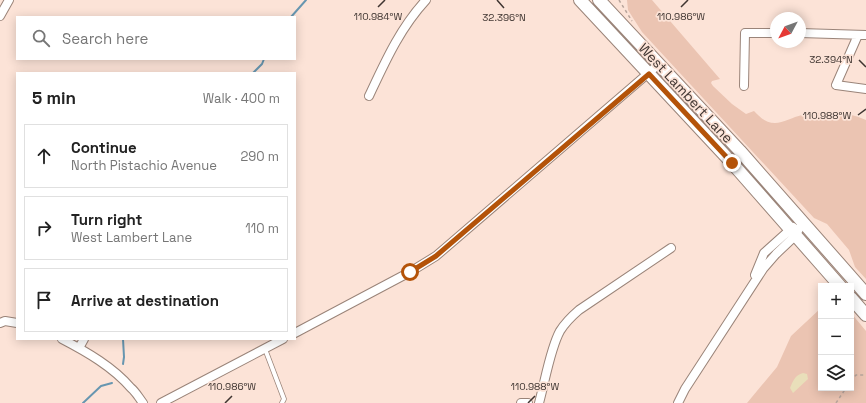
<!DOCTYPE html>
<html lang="en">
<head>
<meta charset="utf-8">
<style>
  :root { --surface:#fff; --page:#f6f6f6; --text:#222; --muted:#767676; --line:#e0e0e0 }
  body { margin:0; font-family:"Space Grotesk",sans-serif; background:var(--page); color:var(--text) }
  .controls { position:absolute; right:12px; bottom:12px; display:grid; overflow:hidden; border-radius:0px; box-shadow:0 2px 10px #0003 }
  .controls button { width:36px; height:36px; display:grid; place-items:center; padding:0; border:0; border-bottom:1px solid var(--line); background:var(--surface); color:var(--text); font:20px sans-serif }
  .compass { position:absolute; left:770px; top:12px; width:36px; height:36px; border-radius:50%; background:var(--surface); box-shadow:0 2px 10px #0003; rotate:229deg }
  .stop { position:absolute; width:12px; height:12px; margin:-9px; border:3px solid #b45309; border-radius:50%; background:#fff }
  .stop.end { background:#b45309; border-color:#fff; box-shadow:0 1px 4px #0008 }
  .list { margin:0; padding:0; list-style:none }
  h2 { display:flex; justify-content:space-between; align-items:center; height:52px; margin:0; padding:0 16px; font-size:17px }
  h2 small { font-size:13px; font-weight:400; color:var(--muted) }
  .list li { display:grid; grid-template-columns:26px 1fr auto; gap:12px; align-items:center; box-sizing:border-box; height:64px; margin:0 8px 8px; padding:0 8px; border:1px solid var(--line); border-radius:0px }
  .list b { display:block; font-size:15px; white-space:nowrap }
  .list p { margin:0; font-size:13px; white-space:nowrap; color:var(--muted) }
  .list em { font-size:13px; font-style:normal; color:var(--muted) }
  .icon { flex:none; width:22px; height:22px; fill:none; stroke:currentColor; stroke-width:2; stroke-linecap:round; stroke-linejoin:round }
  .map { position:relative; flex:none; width:866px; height:403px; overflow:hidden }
  .search { position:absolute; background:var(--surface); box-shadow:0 2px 10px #0003; left:16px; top:16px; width:280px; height:44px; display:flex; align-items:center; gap:10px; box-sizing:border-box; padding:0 14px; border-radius:0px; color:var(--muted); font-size:15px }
  .panel { position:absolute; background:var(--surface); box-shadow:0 2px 10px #0003; left:16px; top:72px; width:280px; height:268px; border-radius:0px }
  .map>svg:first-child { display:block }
  .green { fill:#ebc4b2 }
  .sand { fill:#e9dfba }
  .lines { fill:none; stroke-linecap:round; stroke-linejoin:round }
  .stream { stroke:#6796b0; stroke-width:2 }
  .service-casing { stroke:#9a8479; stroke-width:5.5 }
  .minor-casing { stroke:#9a8479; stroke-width:10 }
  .secondary-casing { stroke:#9a8479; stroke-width:14 }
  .path { stroke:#b8a59c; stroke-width:1.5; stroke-dasharray:3 3; stroke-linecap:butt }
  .service { stroke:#fff; stroke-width:4 }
  .minor { stroke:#fff; stroke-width:8 }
  .secondary { stroke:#fff; stroke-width:12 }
  .route { stroke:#b45309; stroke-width:5 }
  .ticks { fill:none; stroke:#3f3531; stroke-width:1.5 }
  .labels { text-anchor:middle; stroke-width:3.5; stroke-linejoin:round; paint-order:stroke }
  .street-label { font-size:14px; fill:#3f3531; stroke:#fce3d7 }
  .ticks-label { font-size:10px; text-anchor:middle; fill:#3f3531; stroke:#fce3d7; stroke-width:3.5; stroke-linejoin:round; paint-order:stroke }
</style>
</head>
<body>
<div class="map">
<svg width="866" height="403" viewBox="0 0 866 403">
  <rect width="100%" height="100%" fill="#fce3d7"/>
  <path class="green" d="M627,0H652L720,79L712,81L711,83L713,86L732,104L746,114L754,111C760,117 765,123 775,123C783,123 793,117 802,115C822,111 847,111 866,120V279L855,267L849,250L827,224L814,218L642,32L628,10Z
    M821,308V388H851V313L866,331V403H747L777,367L791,336Z"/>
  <path class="sand" d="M803,373L807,374L808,379L793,393L790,388C793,381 795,375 803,373Z"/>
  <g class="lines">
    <path class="stream" d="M291,17L306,0
      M253,73L262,64L264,59
      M123,364L124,357L123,339
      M83,403L101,386L112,383"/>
    <g class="service-casing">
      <path id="service" d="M265,349L284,399L282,403"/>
    </g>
    <g class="minor-casing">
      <path id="minor" d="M0,16L9,0
        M800,33L866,35
        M858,35L836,85L866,89
        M744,86L745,33H776
        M369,96C385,62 400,28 426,0
        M755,275L764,253L793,227
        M0,323L5,321L17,323
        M295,333L410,272L436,256L659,64
        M62,339C87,352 113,367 131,388C136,392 139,398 143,403
        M79,348L84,339
        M161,403L283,339
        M521,403H528
        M539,403C545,382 550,349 560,331C565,323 572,316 579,310L671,248
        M678,403L685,389L763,269L776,254L796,235L803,221"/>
    </g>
    <g class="secondary-casing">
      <path id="secondary" d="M580,0L732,163L840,286
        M599,0L740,151L866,294
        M851,298L866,315"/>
    </g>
    <path class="path" d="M619,0L632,21
      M851,381L856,375H866
      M836,403L846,388"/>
    <use href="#service" class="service"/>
    <use href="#minor" class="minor"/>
    <use href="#secondary" class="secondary"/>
  </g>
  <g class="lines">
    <path class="route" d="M410,272L436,256L649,74L732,163"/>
  </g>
  <path class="ticks" d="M497,0L504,8M378,7L385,0M681,7L688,0M859,60L866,67M858,115L866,109M225,403L232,396M528,403L535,396"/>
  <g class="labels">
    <g class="street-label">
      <text transform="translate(686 93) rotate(47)" y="5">West Lambert Lane</text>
    </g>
  </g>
  <g class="ticks-label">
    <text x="378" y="20">110.984°W</text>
    <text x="681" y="20">110.986°W</text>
    <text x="504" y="21">32.396°N</text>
    <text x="831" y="63">32.394°N</text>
    <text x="827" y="119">110.988°W</text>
    <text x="232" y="390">110.986°W</text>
    <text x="535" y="390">110.988°W</text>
  </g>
</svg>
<div class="controls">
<button>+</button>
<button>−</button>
<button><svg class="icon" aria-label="layers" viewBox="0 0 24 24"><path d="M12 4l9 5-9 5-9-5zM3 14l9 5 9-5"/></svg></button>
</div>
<svg class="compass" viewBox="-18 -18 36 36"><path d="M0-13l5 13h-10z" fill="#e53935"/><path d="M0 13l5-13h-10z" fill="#767676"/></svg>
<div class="stop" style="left:410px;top:272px"></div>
<div class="stop end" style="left:732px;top:163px"></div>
<div class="search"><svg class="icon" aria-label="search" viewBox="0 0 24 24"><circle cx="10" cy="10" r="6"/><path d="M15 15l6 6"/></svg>Search here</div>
<section class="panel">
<h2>5 min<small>Walk · 400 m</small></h2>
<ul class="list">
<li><svg class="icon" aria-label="ahead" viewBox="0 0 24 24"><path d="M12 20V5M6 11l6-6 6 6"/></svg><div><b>Continue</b><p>North Pistachio Avenue</p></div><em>290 m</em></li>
<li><svg class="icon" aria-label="right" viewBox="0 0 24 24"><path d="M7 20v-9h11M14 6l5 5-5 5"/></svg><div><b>Turn right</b><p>West Lambert Lane</p></div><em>110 m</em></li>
<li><svg class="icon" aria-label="arrive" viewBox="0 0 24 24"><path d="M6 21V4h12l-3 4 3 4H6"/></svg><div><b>Arrive at destination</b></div></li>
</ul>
</section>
</div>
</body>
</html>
